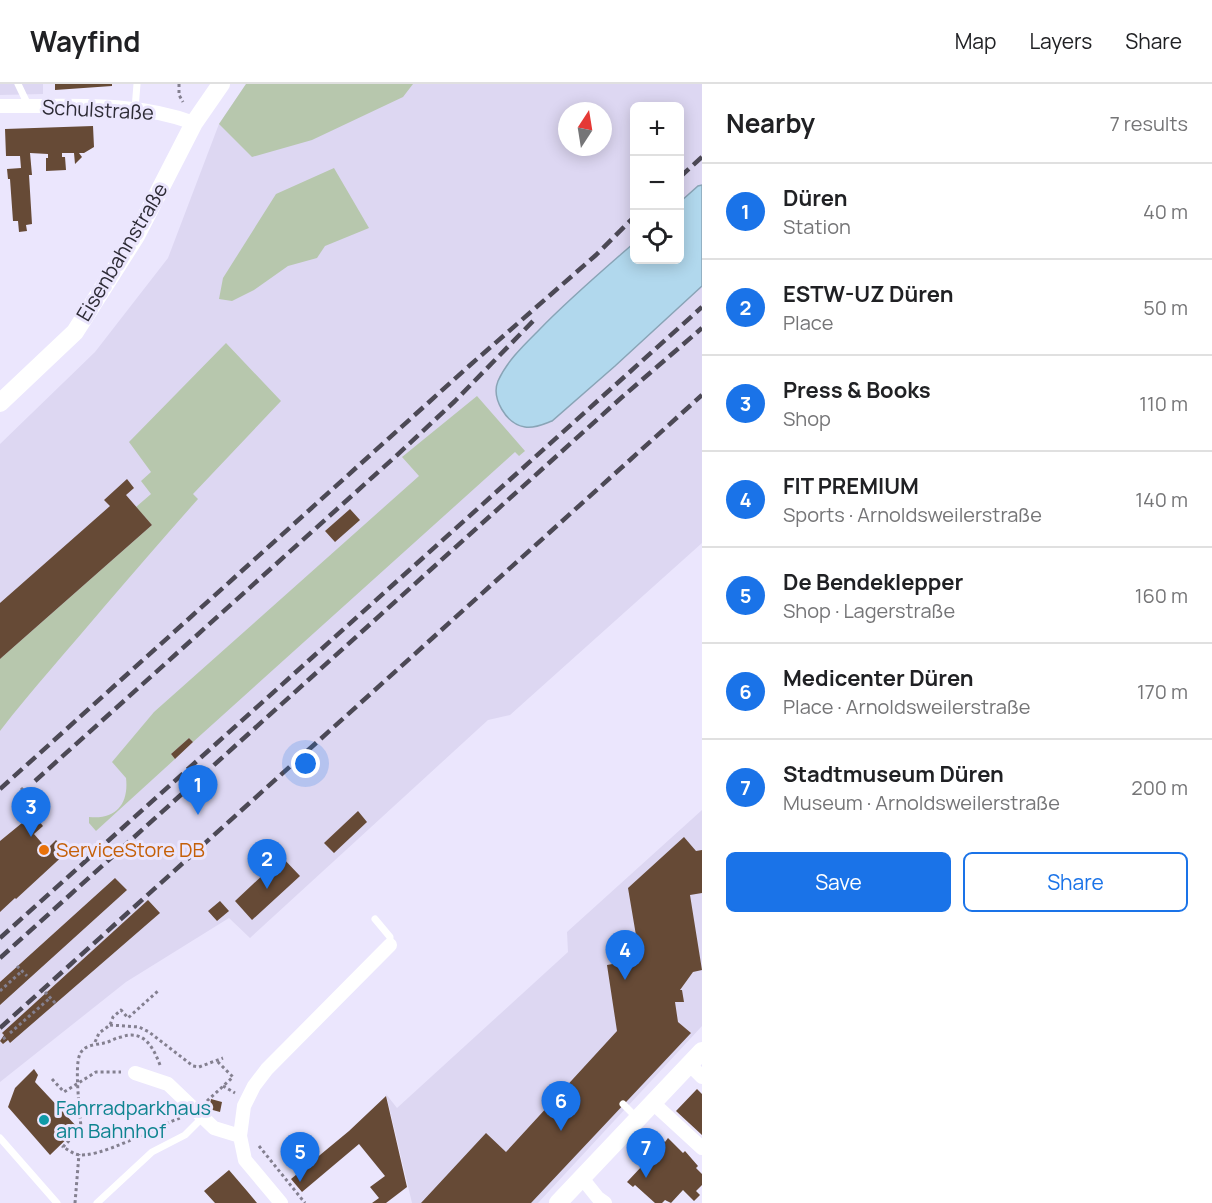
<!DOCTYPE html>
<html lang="en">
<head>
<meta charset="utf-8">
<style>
  :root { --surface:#fff; --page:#f2f2f2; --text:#202124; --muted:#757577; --line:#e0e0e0; --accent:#1a73e8 }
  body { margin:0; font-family:Manrope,sans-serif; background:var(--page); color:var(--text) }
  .controls { position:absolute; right:18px; top:18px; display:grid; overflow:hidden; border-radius:9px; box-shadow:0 3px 15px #0003 }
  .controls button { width:54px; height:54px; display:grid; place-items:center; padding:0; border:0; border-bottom:2px solid var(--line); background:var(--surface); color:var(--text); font:30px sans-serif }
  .compass { position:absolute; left:558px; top:18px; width:54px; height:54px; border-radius:50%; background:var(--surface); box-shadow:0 3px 15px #0003; rotate:12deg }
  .you { position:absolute; left:306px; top:680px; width:21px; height:21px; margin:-15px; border:4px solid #fff; border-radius:50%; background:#1a73e8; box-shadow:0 0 0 9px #1a73e833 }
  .badge { display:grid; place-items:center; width:39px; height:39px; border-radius:50%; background:var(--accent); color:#fff; font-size:20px; font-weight:700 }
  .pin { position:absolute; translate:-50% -50px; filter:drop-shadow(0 2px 3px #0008) }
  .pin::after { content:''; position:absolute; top:32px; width:21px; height:18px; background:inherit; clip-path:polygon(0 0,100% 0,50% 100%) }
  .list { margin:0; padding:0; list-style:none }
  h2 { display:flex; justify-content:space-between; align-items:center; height:78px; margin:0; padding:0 24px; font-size:26px }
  h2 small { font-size:20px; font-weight:400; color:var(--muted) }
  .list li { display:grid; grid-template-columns:39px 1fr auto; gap:18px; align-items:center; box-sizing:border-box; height:96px; padding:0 24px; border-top:2px solid var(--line) }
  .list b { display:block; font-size:22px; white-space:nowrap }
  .list p { margin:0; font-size:20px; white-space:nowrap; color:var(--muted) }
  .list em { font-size:20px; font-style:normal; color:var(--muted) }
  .actions { display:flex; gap:12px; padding:18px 24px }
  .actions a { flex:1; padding:14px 0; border:2px solid var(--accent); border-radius:9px; text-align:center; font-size:21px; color:var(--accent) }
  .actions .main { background:var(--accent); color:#fff }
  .icon { flex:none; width:33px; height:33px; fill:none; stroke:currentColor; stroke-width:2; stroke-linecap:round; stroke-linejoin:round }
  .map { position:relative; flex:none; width:702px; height:1119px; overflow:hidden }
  header { display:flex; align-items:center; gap:36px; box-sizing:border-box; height:84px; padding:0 30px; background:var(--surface); border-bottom:2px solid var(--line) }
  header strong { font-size:28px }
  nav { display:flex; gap:33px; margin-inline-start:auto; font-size:21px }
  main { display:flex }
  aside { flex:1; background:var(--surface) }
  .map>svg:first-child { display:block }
  .built { fill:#ddd7f2; fill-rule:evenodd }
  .green { fill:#b7c7ad }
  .water { fill:#b1d8ed; stroke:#89a4b6; stroke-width:1.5 }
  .building { fill:#664a36 }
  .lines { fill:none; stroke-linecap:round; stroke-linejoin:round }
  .path { stroke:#848090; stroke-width:3; stroke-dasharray:3 3; stroke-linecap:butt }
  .service { stroke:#fff; stroke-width:7 }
  .minor { stroke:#fff; stroke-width:14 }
  .tertiary { stroke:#fff; stroke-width:18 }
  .rail { stroke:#4c4955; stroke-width:4.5; stroke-dasharray:12 6; stroke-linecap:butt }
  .food-dot { fill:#e8710a; stroke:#ebe6fd; stroke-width:2 }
  .culture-dot { fill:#0f9aa8; stroke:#ebe6fd; stroke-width:2 }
  .labels { text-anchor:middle; stroke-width:6; stroke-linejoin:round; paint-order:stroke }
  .street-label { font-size:20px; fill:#2d2b35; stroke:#ebe6fd }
  .food-label { font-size:20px; fill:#c56008; stroke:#ebe6fd; text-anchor:start }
  .culture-label { font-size:20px; fill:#0d838f; stroke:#ebe6fd; text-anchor:start }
</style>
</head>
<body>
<header>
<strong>Wayfind</strong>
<nav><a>Map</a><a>Layers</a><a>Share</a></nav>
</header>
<main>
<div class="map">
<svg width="702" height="1119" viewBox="0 0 702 1119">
  <rect width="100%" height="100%" fill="#ebe6fd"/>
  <path class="built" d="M0,0H43V10L0,11Z
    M246,0H702V459L510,631L488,636L250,854L229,834L126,898L0,998V360L95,268L168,174L219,40ZM634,22H680V176H634ZM567,27H603V63H567Z
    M702,726V942L538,1119H412L386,1010L397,1024L568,868L567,848Z"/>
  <path class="green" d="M246,0H413L403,13L312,56L252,73L219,40Z
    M334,84L369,144L325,162L317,174L288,182L254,206L232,217L219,215L223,194L276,110Z
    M226,259L281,317L193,410L198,415C166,451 135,487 104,523C69,565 33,604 0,647V575L152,441L136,423L151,410L141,397L151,388L129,358Z
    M477,312L525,367L519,372L515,368L193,658L189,654L171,670L175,675L96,747L89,739V733C116,736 129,720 126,694L112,678L154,628L419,392L402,373Z"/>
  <path class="water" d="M702,101V202L615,282L552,337C544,340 534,345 525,343C506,340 491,314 498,297C507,277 524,261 539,246C569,215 602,187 634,159V176H680V118L698,102Z"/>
  <path class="building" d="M55,0H112V2L55,6Z
    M93,42L94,63L84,69H79L82,73L75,80L74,69H62V73H65L66,86L46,87V74H48V70L30,69L32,91H29L32,140L26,141L27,147L19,148L18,137H13L10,95H8L7,85L21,84L20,72H6L5,45Z
    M127,395L134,404L126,411L152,441L0,575V519L110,422L104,416Z
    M350,425L360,436L335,458L325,447Z
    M189,654L193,658L175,675L171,670Z
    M358,727L367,738L334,769L324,759Z
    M33,730L43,742L34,750L47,765L56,756L67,768L16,815L15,814L0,828V757Z
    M684,753L696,767L702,766V809L690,811L702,886L693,888L680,906H682L684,918H675L678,938L691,949L531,1119H421L486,1049L506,1068L617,947L607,881L640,875L628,804Z
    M282,773L300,792L252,836L235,817Z
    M115,794L127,806L0,921V898Z
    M148,816L160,829L10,959L8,956L3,960L0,957L4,951L2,949Z
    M220,817L229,827L217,837L208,827Z
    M34,985L38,991L35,998L78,1044L50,1071L8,1023L15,1004Z
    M697,1005L702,1010V1051L676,1027Z
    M386,1012L407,1103L386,1119H372L379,1114L370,1103L385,1092L359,1060L302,1108L291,1095L349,1047Z
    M211,1015L222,1018L220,1028L209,1025Z
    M656,1049L665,1058L668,1054L683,1069L685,1067L698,1082L696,1084L702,1090V1101L696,1107L700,1111L694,1117L683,1106L671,1119L665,1116L662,1119H655L635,1101L633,1103L627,1098L643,1081L637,1075L647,1064L644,1061Z
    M229,1086L247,1107L257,1119H215L204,1107Z"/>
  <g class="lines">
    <path class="path" d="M179,0V11L183,18
      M21,704L27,710
      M17,882L27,892
      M0,907L22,887
      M45,908L56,920
      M110,941L139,943L149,948L193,982L199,983L223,974
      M10,949L50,914
      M3,955L6,953
      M95,958L99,949L110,941L113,933L121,926L128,934L158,907
      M160,981C153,963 144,945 121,953C115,954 110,958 104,959C96,961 85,960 80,970C74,982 80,1028 81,1044L63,1063C67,1065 71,1068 75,1070C97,1077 157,1042 180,1034
      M52,995L64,1008L96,988H121
      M223,1002L235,1009
      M207,1017L233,993L217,977
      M259,1062L305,1119
      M75,1119L79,1070"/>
    <path class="service" d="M18,0L29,23
      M135,25L137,0
      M375,835L390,853V861
      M623,1020L636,1033
      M0,1054L57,1119
      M97,1119L152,1068L185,1051L203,1033"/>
    <path class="minor" d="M0,22C64,23 133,16 194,39
      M689,980L702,993
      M135,989L168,1000L214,1044L240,1052
      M653,1019L702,1064
      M582,1094L598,1114L605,1119
      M281,1119L245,1076L240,1052L244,1022L254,1002L267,985L390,861"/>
    <path class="tertiary" d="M0,319L75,248L136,152L194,39L221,0
      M558,1119L702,967"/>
    <path class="rail" d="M680,93L702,73
      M35,697L396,372L455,317L537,233
      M0,705L469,282L596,171L634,133
      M0,854L702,223
      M0,874L621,314L702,244
      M0,944L702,311"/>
  </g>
  <circle class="food-dot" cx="44" cy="766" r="6"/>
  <circle class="culture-dot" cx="44" cy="1036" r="6"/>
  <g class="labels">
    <g class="street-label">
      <text transform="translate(98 26) rotate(3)" y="7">Schulstraße</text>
      <text transform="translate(122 168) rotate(-59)" y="7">Eisenbahnstraße</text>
    </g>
    <g class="food-label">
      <text x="56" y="773">ServiceStore DB</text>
    </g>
    <g class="culture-label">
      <text x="56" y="1031">Fahrradparkhaus<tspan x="56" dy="23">am Bahnhof</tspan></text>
    </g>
  </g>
</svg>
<div class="controls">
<button>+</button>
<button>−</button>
<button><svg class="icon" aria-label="locate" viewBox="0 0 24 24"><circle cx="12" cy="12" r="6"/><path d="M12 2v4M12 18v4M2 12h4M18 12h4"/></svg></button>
</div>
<svg class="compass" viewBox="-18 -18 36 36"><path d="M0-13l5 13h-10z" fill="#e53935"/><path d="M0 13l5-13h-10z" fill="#757577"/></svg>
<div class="you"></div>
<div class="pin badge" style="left:198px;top:731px">1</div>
<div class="pin badge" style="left:267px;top:805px">2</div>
<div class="pin badge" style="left:31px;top:753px">3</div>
<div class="pin badge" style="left:625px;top:896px">4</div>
<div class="pin badge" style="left:300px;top:1098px">5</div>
<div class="pin badge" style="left:561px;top:1047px">6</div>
<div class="pin badge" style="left:646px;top:1094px">7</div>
</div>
<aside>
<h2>Nearby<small>7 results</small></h2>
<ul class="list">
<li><span class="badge">1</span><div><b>Düren</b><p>Station</p></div><em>40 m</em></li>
<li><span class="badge">2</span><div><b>ESTW-UZ Düren</b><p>Place</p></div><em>50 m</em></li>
<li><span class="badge">3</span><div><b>Press &amp; Books</b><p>Shop</p></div><em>110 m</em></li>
<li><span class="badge">4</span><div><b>FIT PREMIUM</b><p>Sports · Arnoldsweilerstraße</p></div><em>140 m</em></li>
<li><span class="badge">5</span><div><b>De Bendeklepper</b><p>Shop · Lagerstraße</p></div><em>160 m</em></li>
<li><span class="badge">6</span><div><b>Medicenter Düren</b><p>Place · Arnoldsweilerstraße</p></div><em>170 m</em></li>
<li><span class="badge">7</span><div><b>Stadtmuseum Düren</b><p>Museum · Arnoldsweilerstraße</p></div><em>200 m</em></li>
</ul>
<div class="actions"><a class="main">Save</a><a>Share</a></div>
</aside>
</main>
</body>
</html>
